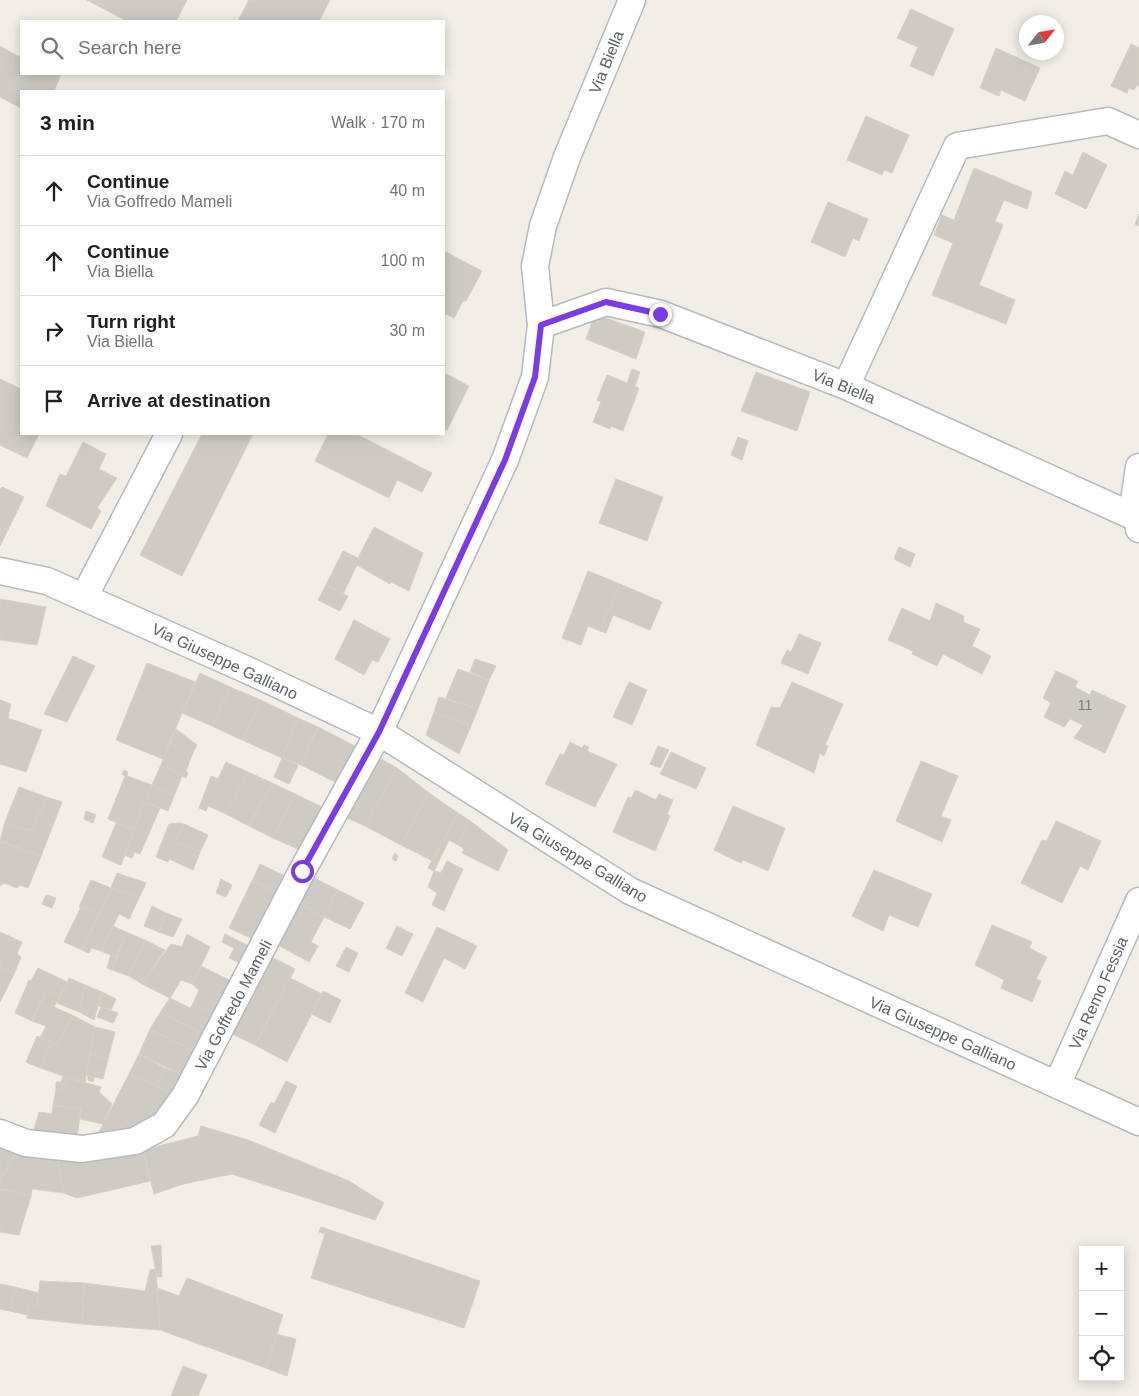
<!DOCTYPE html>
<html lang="en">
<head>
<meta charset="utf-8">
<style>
  :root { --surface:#fff; --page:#f6f6f6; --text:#202124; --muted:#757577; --line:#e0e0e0 }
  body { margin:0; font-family:Arial,sans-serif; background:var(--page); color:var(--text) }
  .controls { position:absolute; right:15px; bottom:15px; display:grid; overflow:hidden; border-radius:0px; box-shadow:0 2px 12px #0003 }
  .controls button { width:45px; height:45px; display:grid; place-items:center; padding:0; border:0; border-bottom:1px solid var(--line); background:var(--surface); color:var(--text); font:25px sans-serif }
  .compass { position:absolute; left:1019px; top:15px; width:45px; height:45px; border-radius:50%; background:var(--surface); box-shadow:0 2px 12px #0003; rotate:59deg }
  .stop { position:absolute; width:15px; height:15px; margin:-11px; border:4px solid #7c3aed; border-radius:50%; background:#fff }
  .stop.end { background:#7c3aed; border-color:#fff; box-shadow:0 1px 5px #0008 }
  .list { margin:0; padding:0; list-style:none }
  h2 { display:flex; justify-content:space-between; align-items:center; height:65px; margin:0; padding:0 20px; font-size:21px }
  h2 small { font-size:16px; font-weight:400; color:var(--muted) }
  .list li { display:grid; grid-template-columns:32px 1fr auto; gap:15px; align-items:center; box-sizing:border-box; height:70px; padding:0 20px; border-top:1px solid var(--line) }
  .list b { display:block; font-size:19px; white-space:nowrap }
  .list p { margin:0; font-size:16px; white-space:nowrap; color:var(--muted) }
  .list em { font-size:16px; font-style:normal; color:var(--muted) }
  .icon { flex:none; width:28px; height:28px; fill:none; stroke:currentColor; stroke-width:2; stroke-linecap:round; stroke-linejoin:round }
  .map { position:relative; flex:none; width:1139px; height:1396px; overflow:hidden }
  .search { position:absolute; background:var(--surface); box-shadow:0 2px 12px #0003; left:20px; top:20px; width:425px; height:55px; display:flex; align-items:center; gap:12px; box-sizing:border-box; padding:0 18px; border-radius:0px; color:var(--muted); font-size:19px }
  .panel { position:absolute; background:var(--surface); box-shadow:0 2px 12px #0003; left:20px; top:90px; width:425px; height:345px; border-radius:0px }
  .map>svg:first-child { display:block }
  .building { fill:#cecbc5; stroke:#d6cfc4 }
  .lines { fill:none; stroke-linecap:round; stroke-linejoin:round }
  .minor-casing { stroke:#b7babe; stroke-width:29 }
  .minor { stroke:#fff; stroke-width:26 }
  .route { stroke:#7c3aed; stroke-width:6 }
  .labels { text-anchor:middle; stroke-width:4; stroke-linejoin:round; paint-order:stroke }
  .number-label { font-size:14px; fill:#7a7d7f }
  .street-label { font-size:16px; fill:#5e6368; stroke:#fff }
</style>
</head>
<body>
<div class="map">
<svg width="1139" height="1396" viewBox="0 0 1139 1396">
  <rect width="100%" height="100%" fill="#f1eee7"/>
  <path class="building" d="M87,0H187L176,21H127Z
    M249,0H330L319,21H238Z
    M911,9L954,29L933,76L910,66L918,47L897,38Z
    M1131,44L1139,48V86L1137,85L1134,90L1129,88L1127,93L1111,86Z
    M0,46L21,58V74H61L54,91H21V108L0,97Z
    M996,48L1040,68L1025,101L1001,90L999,96L980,88Z
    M866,116L909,135L892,173L884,170L882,175L847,160Z
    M1083,152L1107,165L1086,209L1055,194L1065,171L1073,175Z
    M974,168L1032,192L1027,209L1004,200L995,221L1003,225L979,285L1015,300L1006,324L932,295L953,243L934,235L942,215L954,220Z
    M828,202L868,219L859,241L853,238L845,257L811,242Z
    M1139,214V226L1135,224Z
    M444,251L482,271L466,301H463L454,318L444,313Z
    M595,314L645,332L636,359L586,339Z
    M632,369L640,372L635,386L639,388L623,431L611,426L610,429L593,422L601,402L597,400L607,375L627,383Z
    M756,372L810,392L797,431L741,411Z
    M444,373L469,386L447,430L444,428Z
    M0,379L21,389V434H39L27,458L0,445Z
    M202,434H253L182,576L140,555Z
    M328,434H356L432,473L422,492L397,480L389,498L315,461Z
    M738,437L748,441L742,460L731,455Z
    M83,442L106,454L99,469L117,478L97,508L101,511L91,529L46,506L60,474L66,476Z
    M616,479L663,497L647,541L599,523Z
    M2,487L24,497L0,546V490Z
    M374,527L423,553L409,591L391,582L390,584L357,565L343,594L326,585L343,551L358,558Z
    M899,547L915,554L910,567L894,559Z
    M588,571L620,584L600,631L588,626L581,645L562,638Z
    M620,584L662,602L650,630L613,615L606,633L600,631Z
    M326,585L348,596L340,611L318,600Z
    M0,599L46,607L37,645L0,640Z
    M936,603L964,616L963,622L980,629L972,646L991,656L982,674L943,654L937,666L912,654L913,651L888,640L902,608L930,621Z
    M354,620L390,639L378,662L372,660L364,675L335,659Z
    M799,634L821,643L808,674L781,663L787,650L791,652Z
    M73,656L95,666L67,722L44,714Z
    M475,659L496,666L489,680L470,672Z
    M147,663L195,682L163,759L116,740Z
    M458,669L489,680L478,709L446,698Z
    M1056,671L1078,681L1075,687L1090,695L1092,690L1126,706L1105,753L1074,738L1083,725L1070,719L1064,727L1044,717L1051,703L1043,698Z
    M200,673L230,687L212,726L182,713Z
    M629,682L647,690L632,725L613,717Z
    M792,682L843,704L825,745L828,746L824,756L820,753L814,773L756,745L771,707L780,708Z
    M230,687L261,700L242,740L212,726Z
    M439,697L478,709L471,726L434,712Z
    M0,700L11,704L8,718L42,730L26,772L0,764Z
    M261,700L298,718L282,758L242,740Z
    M434,712L471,726L459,754L426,735Z
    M298,718L318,727L301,765L282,758Z
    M318,727L355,746L335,782L301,765Z
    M176,729L197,745L192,755L170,743Z
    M570,742L582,748L584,745L589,747L587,751L617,764L595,807L545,784L560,754L564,755Z
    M170,743L192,755L186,771L188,773L186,778L161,765Z
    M658,746L669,750L660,768L650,764Z
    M671,752L706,768L696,789L660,774Z
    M376,756L397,768L365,826L343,816Z
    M282,758L298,765L289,784L274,777Z
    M921,761L958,776L941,816L951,820L942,842L896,821Z
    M226,762L248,772L226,814L208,806L206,811L199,808L211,776L218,779Z
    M161,765L182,776L174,796L152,785Z
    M397,768L429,793L401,845L365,826Z
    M124,770L128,772L127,776L152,785L134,830L108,819L125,776L122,774Z
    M248,772L272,783L249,826L226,814Z
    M272,783L295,794L273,838L249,826Z
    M152,785L174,796L168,811L145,802Z
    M19,787L46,797L32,831L5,822Z
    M635,790L656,800L659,794L673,800L667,814L670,816L655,851L613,832L628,797L632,798Z
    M429,793L458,813L433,861L401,845Z
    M295,794L322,807L300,850L273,838Z
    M46,797L62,802L41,856L0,841L5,822L32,831Z
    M145,802L160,808L140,854L126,850Z
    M733,806L785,828L768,871L743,860L741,863L714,850Z
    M86,811L96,815L93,823L84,819Z
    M458,813L469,820L458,845L449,840L434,871L428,868Z
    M469,820L508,850L498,871L462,853L464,849L458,845Z
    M1056,821L1101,841L1088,870L1080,866L1062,903L1021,883L1042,840L1047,841Z
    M116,823L134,830L121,865L102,857Z
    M179,823L184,824L175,841L200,852L193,870L169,859L168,862L156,857L169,824Z
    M184,824L208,835L200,852L175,841Z
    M0,841L41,856L28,888L20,885L17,888L4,883L0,886Z
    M126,850L134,853L132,858L124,855Z
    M395,853L398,856L396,861L392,859Z
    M447,861L463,869L444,911L432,905L437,893L428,887L434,871L441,873Z
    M260,864L287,877L278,893L252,881Z
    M874,870L932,894L918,927L889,915L883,931L852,916Z
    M117,873L146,883L139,898L111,888Z
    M310,876L338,890L324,917L298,902Z
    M221,879L232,885L226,897L216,893Z
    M91,880L111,888L100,914L79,907Z
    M252,881L278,893L255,940L229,928Z
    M111,888L139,898L129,919L119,914L101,951L91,948L89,953L82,950Z
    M338,890L364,903L350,929L324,917Z
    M46,895L56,898L52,908L42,904Z
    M298,902L324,917L311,942L318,946L309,962L276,944Z
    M152,906L166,913L159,932L144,926Z
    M81,907L100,914L82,950L64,942Z
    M166,913L182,919L173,937L159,932Z
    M992,925L1032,942L1029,948L1047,957L1036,979L1041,981L1032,1002L1001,988L1004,980L975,965Z
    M113,926L126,932L116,957L101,951Z
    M397,926L413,934L402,956L386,948Z
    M437,927L477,946L465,969L444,958L423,1002L405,993Z
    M0,932L22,942L17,954L21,957L14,974L0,967Z
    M126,932L145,940L129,976L112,970Z
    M187,934L210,947L192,984L181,980L170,998L142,984L171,944L182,947Z
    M225,934L251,947L242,964L229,958L234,948L222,942Z
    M145,940L165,950L142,984L129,976Z
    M346,947L358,953L349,972L336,966Z
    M111,954L116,957L112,970L107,968Z
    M268,955L295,969L255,1045L228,1032Z
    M201,966L233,982L216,1013L193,1004L199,990L192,984Z
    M0,967L14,974L0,1002Z
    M38,968L67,982L60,996L46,990L32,1021L15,1013L29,980L31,981Z
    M69,978L85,985L79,1012L57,1003Z
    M290,978L322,994L287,1062L255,1045Z
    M85,985L102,992L94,1020L79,1012Z
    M46,990L60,996L54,1007L72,1015L58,1045L40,1038L46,1026L32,1021Z
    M323,991L341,1000L330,1023L311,1014Z
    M102,992L116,999L111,1010L99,1006Z
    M170,998L190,1008L193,1004L216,1013L204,1034L160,1013Z
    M101,1007L118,1013L113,1023L97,1017Z
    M160,1013L204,1034L194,1051L150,1029Z
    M72,1015L95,1027L85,1082L68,1078L61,1089L56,1090V1082H61L63,1076L40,1068L51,1042L58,1045Z
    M95,1027L115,1032L108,1059L90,1053Z
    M150,1029L194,1051L181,1074L139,1054Z
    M37,1036L51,1042L40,1068L26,1062Z
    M90,1053L108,1059L103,1079L86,1075Z
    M139,1054L165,1068L156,1086L129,1074Z
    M165,1068L181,1074L172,1093L156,1086Z
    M129,1074L172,1093L158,1112L146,1124L122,1131L98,1134Z
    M88,1076L94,1078L93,1082L88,1080Z
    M68,1078L101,1087L99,1092L112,1104L103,1124L80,1119L81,1109L53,1105L56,1090L61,1089Z
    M286,1081L297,1086L275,1133L259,1125L271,1102L274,1104Z
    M53,1105L81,1109L77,1137L34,1130L39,1112L52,1114Z
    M201,1126L248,1140L349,1181L384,1203L375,1220L232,1174L183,1184L154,1194L143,1150L198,1136Z
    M0,1146L15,1153L0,1182Z
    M143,1150L150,1181L77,1198L64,1193L57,1162Z
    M15,1153L45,1160L57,1159L64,1193L32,1189L31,1196L0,1189V1182Z
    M0,1189L31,1196L19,1235L0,1232Z
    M321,1227L480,1281L464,1328L311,1278L325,1234L319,1232Z
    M161,1245L162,1277H157L151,1246Z
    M156,1269L160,1330L82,1324L84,1283L145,1291L150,1270Z
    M187,1278L283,1315L266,1368L160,1330L157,1288L179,1296Z
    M40,1281L84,1283L82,1324L27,1318L29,1305L37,1307Z
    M0,1284L15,1287L10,1311L0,1309Z
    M15,1287L39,1293L37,1307L29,1305L27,1315L10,1311Z
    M276,1334L296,1339L287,1376L266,1368Z
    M183,1366L207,1375L198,1396H171Z"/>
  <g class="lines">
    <g class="minor-casing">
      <path id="minor" d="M541,325L606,302L661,314L846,386L1137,518
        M846,386L957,146L1108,121L1139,135
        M1139,467L1134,501L1139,529
        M0,571L47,581L245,669L379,732L630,891L1139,1122
        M84,597L169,434
        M1057,1085L1139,901
        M0,1133L26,1143L82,1149L135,1141L164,1125L185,1096L302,871L379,732L505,460L535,377L541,325L535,266L543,226L567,157L632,0"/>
    </g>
    <use href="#minor" class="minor"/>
  </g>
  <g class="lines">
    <path class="route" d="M302,871L379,732L505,460L535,377L541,325L606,302L660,314"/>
  </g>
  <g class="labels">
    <g class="number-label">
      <text x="1085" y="710">11</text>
    </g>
    <g class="street-label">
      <text transform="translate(606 62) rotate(-68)" y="6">Via Biella</text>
      <text transform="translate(844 386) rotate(22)" y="6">Via Biella</text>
      <text transform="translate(225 661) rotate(25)" y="6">Via Giuseppe Galliano</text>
      <text transform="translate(578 857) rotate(31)" y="6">Via Giuseppe Galliano</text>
      <text transform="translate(1098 993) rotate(-66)" y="6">Via Remo Fessia</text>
      <text transform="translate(233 1005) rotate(-62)" y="6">Via Goffredo Mameli</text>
      <text transform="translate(943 1033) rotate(24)" y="6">Via Giuseppe Galliano</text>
    </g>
  </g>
</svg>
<div class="controls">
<button>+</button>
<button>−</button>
<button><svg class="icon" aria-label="locate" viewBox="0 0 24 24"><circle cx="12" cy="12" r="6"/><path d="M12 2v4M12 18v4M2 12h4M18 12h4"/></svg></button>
</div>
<svg class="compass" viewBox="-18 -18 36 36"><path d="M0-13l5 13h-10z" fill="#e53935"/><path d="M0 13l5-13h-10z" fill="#757577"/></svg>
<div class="stop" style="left:302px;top:871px"></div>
<div class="stop end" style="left:660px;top:314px"></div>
<div class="search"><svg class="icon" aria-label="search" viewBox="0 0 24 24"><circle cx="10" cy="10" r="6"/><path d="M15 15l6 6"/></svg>Search here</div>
<section class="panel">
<h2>3 min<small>Walk · 170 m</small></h2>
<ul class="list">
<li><svg class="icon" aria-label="ahead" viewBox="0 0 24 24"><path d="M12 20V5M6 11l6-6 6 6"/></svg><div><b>Continue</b><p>Via Goffredo Mameli</p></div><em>40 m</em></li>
<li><svg class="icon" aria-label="ahead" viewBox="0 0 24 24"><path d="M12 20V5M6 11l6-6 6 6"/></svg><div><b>Continue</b><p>Via Biella</p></div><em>100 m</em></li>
<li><svg class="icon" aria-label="right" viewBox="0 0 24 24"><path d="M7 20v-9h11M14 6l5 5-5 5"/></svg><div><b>Turn right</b><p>Via Biella</p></div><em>30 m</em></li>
<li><svg class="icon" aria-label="arrive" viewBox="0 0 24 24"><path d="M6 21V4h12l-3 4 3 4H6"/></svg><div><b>Arrive at destination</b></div></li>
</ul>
</section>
</div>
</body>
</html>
